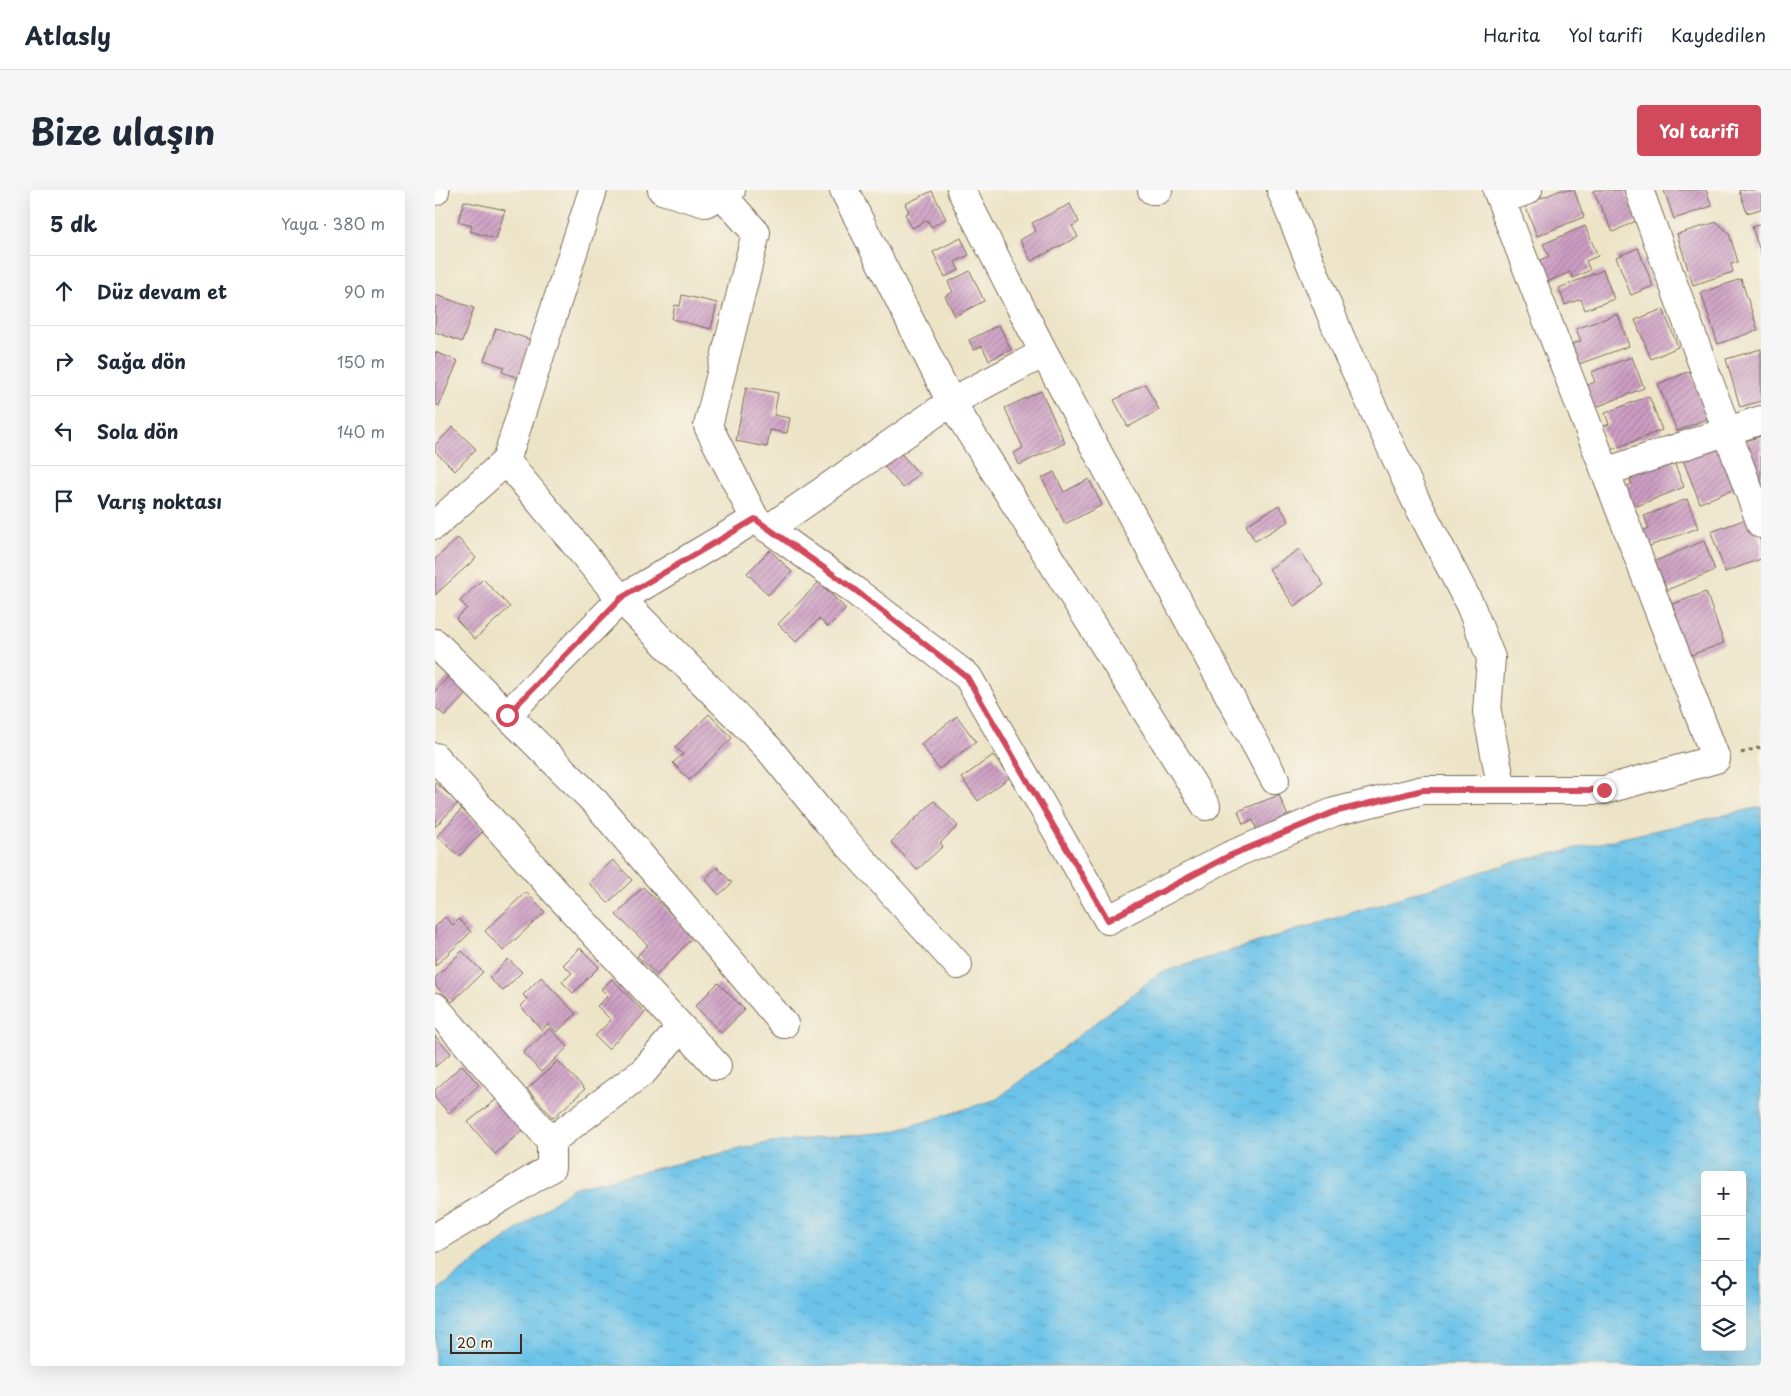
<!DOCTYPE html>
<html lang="tr">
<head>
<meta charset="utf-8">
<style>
  :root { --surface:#fff; --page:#f6f6f7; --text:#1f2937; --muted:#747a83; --line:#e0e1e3; --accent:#d1495b }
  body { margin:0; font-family:"Playpen Sans",sans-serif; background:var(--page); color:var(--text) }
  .controls { position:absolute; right:15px; bottom:15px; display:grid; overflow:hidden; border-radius:5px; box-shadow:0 5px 20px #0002 }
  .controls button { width:45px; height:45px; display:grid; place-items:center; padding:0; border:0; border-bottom:1px solid var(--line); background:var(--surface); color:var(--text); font:25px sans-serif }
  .scale { position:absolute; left:15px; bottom:12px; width:72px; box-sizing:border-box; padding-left:5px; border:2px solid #3b2a1e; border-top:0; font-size:14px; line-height:18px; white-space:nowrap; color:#3b2a1e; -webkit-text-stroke:4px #f7f3e8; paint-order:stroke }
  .stop { position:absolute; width:15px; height:15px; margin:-11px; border:4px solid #d1495b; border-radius:50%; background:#fff }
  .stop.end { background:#d1495b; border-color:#fff; box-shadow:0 1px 5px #0008 }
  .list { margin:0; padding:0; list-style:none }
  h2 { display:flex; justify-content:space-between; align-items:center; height:65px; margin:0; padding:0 20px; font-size:21px }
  h2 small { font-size:16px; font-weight:400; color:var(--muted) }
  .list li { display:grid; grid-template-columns:32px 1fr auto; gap:15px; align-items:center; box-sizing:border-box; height:70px; padding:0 20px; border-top:1px solid var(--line) }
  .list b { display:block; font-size:19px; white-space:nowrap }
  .list em { font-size:16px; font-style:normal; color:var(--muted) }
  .icon { flex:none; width:28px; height:28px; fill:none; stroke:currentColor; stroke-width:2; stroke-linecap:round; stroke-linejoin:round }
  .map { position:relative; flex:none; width:1326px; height:1176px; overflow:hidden; border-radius:5px }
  header { display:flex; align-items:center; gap:30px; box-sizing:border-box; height:70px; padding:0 25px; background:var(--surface); border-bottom:1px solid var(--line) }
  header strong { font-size:24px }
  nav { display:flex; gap:28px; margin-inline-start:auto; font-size:18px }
  .intro { display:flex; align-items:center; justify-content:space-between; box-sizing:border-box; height:120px; padding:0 30px }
  h1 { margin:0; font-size:35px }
  .button { padding:12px 22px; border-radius:5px; background:var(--accent); color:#fff; font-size:18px; font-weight:700 }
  main { display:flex; gap:30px; padding:0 30px }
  aside { flex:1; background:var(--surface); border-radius:5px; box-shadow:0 5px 20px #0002 }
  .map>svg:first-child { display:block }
  .water { fill:url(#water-ripples); stroke:#547684; fill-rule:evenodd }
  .building { fill:url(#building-hatch) }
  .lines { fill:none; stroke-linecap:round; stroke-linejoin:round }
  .minor-casing { stroke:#796b59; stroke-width:30 }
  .path { stroke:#796b59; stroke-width:3; stroke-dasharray:4 4; stroke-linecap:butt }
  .minor { stroke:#fff; stroke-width:28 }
  .route { stroke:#d1495b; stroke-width:6 }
</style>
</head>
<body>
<header>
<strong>Atlasly</strong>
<nav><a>Harita</a><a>Yol tarifi</a><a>Kaydedilen</a></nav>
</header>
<div class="intro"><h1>Bize ulaşın</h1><a class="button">Yol tarifi</a></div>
<main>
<aside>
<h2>5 dk<small>Yaya · 380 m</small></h2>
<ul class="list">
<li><svg class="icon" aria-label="ahead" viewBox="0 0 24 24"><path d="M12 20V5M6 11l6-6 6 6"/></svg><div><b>Düz devam et</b></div><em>90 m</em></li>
<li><svg class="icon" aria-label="right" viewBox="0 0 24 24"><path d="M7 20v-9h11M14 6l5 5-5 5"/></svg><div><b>Sağa dön</b></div><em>150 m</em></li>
<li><svg class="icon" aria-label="left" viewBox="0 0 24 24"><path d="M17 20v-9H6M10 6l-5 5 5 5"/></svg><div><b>Sola dön</b></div><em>140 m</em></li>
<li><svg class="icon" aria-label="arrive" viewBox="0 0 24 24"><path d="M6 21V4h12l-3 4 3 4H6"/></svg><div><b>Varış noktası</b></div></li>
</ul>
</aside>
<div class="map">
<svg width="1326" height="1176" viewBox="0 0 1326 1176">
  <defs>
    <pattern id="water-ripples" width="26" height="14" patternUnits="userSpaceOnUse" patternTransform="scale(1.25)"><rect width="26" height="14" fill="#6cc3e9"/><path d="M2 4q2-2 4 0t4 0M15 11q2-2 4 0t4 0" fill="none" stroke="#5a9fbc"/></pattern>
    <pattern id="building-hatch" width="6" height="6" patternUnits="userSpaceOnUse" patternTransform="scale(1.25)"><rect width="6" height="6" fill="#cc9dc3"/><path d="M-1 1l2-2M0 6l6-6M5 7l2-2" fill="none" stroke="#a7809e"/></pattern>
  </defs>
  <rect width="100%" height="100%" fill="#f7f3e8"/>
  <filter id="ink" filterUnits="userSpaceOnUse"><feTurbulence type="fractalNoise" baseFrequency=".02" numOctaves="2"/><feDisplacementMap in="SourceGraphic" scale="10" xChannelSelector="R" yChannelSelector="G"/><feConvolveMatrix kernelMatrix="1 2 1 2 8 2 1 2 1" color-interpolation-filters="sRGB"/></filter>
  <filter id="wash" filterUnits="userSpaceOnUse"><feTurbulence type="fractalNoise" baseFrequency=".0096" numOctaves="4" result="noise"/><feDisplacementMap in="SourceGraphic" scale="20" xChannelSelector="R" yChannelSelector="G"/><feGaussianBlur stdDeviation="1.12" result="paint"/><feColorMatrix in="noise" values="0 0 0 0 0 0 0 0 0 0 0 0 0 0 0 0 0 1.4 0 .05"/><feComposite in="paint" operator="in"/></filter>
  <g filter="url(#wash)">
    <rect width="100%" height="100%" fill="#ede4c7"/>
    <path class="water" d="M1326,617V1176H0V1102L137,998L336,952L457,942L562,909L725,783L1075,673ZM1270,985H1307V1157H1270Z"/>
    <g id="blocks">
      <path class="building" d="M1126,0H1139L1149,27L1102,46L1090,15Z
        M1160,0H1189L1203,30L1178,42L1158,1Z
        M1229,0H1271L1277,16L1239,29Z
        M1304,0H1326V19L1312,23Z
        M497,1L511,29L496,37L493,30L477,38L470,24L474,22L470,14Z
        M29,11L70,20L61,49L35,41L37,36L23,32Z
        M635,14L644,32L637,36L643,47L596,71L585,50L601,41L597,33Z
        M1282,32L1294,43L1303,72L1296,74L1298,82L1258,95L1242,44Z
        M1326,34V64L1317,37Z
        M1150,36L1163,66L1151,71L1155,80L1138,88L1135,82L1112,92L1103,71L1114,66L1108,54Z
        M526,48L534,65L520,72L524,80L510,87L498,62Z
        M1203,58L1218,96L1196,105L1181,67Z
        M1168,80L1179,109L1150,120L1146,109L1130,115L1124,98Z
        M535,81L549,111L520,126L510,106L518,102L513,92Z
        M1306,89L1323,140L1283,154L1266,103Z
        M1,105L39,118L27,152L0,142Z
        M247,105L282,113L276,139L237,129L240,115L245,116Z
        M1228,119L1243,157L1216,169L1200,130Z
        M1183,124L1194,156L1144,174L1137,154L1146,151L1141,139Z
        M564,135L576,160L554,170L547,156L539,160L534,150Z
        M61,138L96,150L83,188L67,182L69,177L49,170Z
        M1326,159V211L1305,217L1291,169Z
        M0,162L23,171L4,216L0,214Z
        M1197,167L1209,198L1159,218L1150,196L1160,192L1156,182Z
        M1255,181L1274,228L1242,241L1223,194Z
        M710,194L724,220L693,237L679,210Z
        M311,197L343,203L339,225L355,228L352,243L335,240L332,257L301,251Z
        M606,201L630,253L584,275L579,263L588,258L570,218Z
        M1214,206L1227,240L1176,260L1167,237L1174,234L1170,223Z
        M18,237L41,259L20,281L0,261V255Z
        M1326,246V301L1308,252Z
        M1284,251L1302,298L1265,313L1246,265Z
        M462,259L484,284L468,298L446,273Z
        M1236,265L1249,297L1197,318L1188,298L1197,294L1192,283Z
        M619,282L629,302L654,289L667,315L630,334L607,288Z
        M1252,309L1263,338L1212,357L1206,341L1214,338L1209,326Z
        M844,315L854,331L820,351L811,335Z
        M1317,327L1326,353V369L1290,382L1276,342Z
        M23,348L41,368L0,405V369Z
        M1269,351L1280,380L1232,400L1220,371Z
        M864,359L889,395L859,416L834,379Z
        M335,360L357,382L333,405L312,383Z
        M48,389L75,417L40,449L21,429L32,418L25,411Z
        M384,392L411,419L393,437L384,429L361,452L343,434Z
        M1271,402L1289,453L1250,467L1232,416Z
        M16,484L34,501L10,526L0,517V501Z
        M274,524L297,548L254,590L238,573L248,564L240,557Z
        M522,526L541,552L504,579L486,554Z
        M558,565L575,587L543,611L527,588Z
        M0,592L23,613L0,637Z
        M844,605L854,629L822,641L818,630L808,634L803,621Z
        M499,611L523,636L505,653L508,656L482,680L456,652Z
        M27,619L49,640L24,666L2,646Z
        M178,670L197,690L173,713L154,693Z
        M282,677L297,693L284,705L270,689Z
        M208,697L259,746L222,785L202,766L213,755L181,725Z
        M91,702L110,722L68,761L50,741Z
        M10,727L18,735L24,729L36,742L0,776V737Z
        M145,758L164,777L138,803L127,792L137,783L128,775Z
        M27,761L48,782L17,812L0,795V788Z
        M73,769L87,782L68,801L54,788Z
        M106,787L141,824L122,842L113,834L107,840L85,816L92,809L88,805Z
        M177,789L210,823L173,859L160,846L176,830L162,816L173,806L166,799Z
        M283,793L310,820L286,843L260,816Z
        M115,838L133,857L106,882L88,863Z
        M0,846L16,863L0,877Z
        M123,871L150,899L118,928L92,899Z
        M27,875L44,895L14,923L0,908V900Z
        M63,908L89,939L60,964L33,932Z"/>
    </g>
  </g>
  <g filter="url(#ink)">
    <use href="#blocks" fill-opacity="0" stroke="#796b59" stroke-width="1"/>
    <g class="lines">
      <g class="minor-casing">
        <path id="minor" d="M158,0L71,271L186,409L334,559L393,632L523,775
          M227,0L270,13L296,0
          M409,0L516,212L771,616
          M526,0L609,163L840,590
          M717,0H723
          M846,0L906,149L980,309L1035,415L1056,468L1052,522L1067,600
          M1204,0L1326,334
          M0,1V0
          M287,5L321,43L273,236L320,329L420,401L533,487L673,730L794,666L899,622L988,600H1169L1281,569L1062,0
          M1066,10L1093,0
          M1170,282L1326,230
          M0,335L71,271
          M333,339L516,212L609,163
          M0,453L161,613L349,834
          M72,525L186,409L320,329
          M0,567L117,698L282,876
          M0,817L116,951V978L0,1048
          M116,951L209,881L246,837"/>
      </g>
      <path class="path" d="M1306,563L1326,557"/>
      <use href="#minor" class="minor"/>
    </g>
  </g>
  <g class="lines" filter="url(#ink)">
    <path class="route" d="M72,525L186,408L320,329L420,400L532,487L673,730L794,666L899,622L988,600H1169"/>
  </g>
</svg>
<div class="controls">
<button>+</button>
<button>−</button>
<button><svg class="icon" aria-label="locate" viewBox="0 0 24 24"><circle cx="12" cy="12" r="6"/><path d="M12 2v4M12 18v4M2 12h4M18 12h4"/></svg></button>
<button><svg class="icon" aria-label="layers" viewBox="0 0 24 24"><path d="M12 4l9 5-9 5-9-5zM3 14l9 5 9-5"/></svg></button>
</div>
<div class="scale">20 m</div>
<div class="stop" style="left:72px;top:525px"></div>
<div class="stop end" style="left:1169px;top:600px"></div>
</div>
</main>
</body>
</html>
